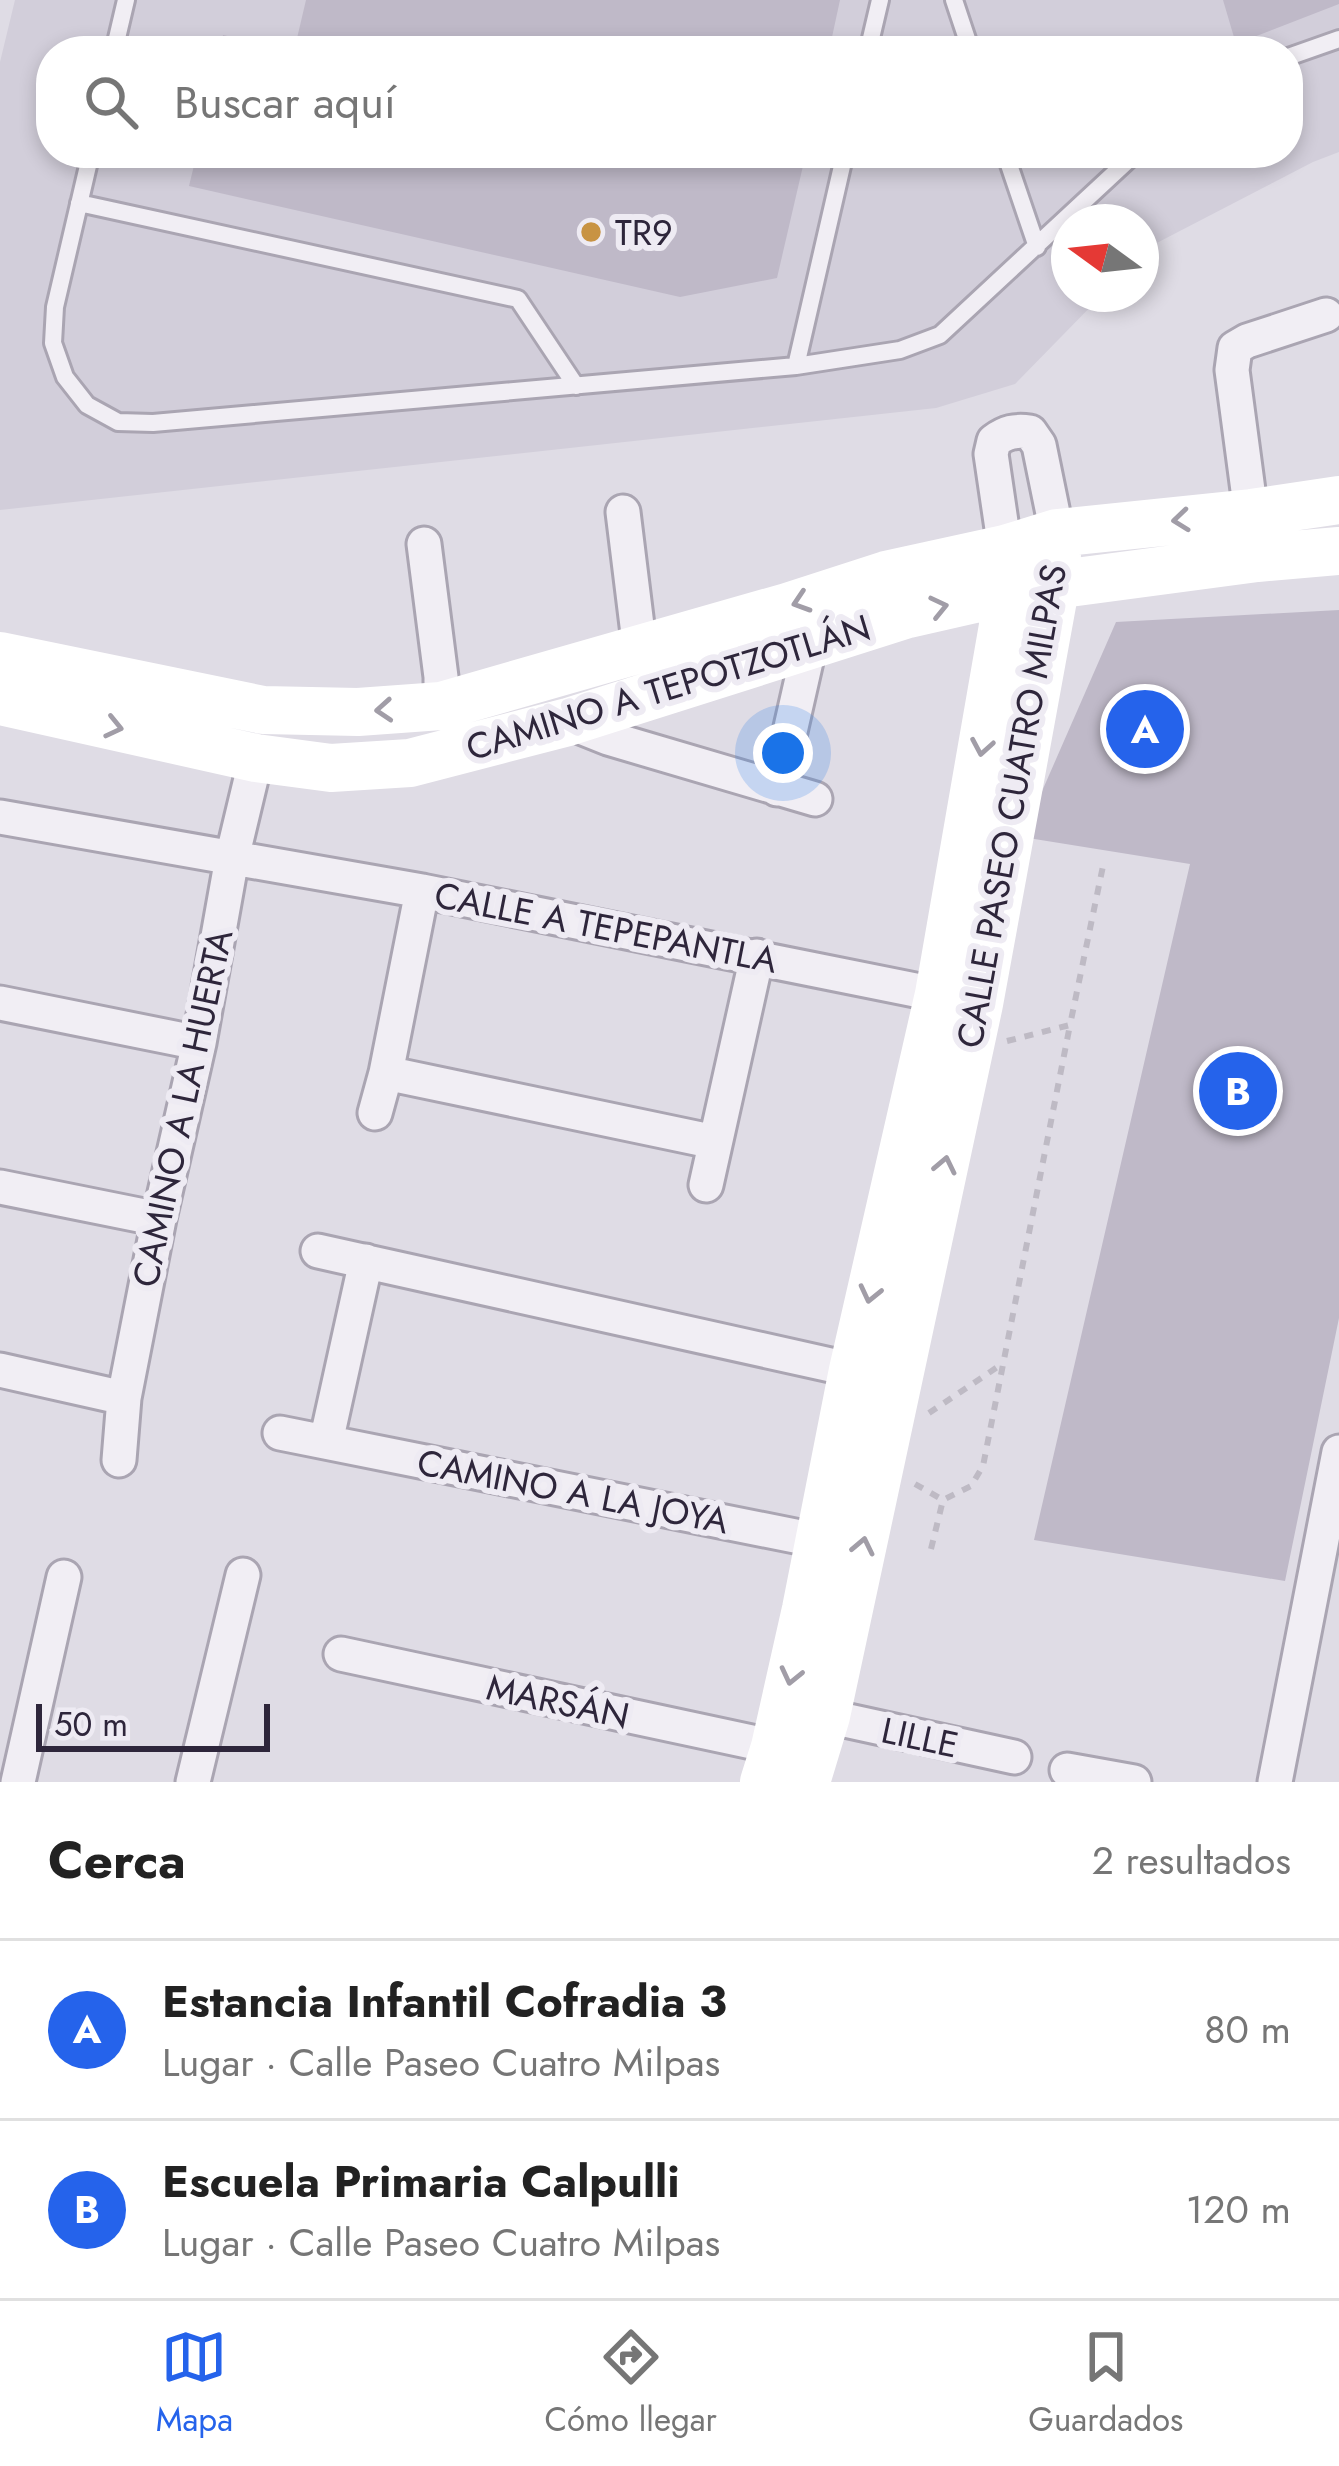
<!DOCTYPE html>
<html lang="es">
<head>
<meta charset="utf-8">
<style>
  :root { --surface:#fff; --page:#f6f6f6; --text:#222; --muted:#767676; --line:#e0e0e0; --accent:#2563eb }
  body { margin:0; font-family:Jost,sans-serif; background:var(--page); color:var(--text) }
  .compass { position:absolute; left:1051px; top:204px; width:108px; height:108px; border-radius:50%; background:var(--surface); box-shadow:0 6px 18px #0003; rotate:285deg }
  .scale { position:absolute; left:36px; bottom:30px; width:234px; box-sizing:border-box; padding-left:12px; border:6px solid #2e263b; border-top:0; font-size:33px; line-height:42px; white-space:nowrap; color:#2e263b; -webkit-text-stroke:9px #eeebf3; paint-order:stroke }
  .you { position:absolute; left:783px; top:753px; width:42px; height:42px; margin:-30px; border:9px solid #fff; border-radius:50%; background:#1a73e8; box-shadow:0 0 0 18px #1a73e833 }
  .badge { display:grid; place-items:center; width:78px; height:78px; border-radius:50%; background:var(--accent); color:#fff; font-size:39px; font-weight:700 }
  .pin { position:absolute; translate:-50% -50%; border:6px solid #fff; box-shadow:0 3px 12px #0006 }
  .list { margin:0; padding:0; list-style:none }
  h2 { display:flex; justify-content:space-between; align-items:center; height:156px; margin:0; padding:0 48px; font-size:51px }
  h2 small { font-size:39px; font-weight:400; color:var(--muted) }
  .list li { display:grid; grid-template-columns:78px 1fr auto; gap:36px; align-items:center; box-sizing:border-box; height:180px; padding:0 48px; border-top:3px solid var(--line) }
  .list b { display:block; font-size:45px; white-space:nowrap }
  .list p { margin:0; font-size:39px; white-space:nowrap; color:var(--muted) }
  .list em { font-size:39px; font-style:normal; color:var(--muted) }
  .icon { flex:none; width:66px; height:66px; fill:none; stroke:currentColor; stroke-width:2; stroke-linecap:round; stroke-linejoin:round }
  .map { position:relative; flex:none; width:1339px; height:1782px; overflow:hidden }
  .search { position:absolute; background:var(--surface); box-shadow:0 6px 18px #0003; left:36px; right:36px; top:36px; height:132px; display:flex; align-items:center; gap:30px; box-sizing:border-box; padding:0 42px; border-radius:48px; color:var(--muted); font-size:45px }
  .sheet { height:516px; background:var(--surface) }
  nav { display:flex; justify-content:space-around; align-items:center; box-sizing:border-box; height:168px; border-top:3px solid var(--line); background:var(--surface); font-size:33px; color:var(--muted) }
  nav a { display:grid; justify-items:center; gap:6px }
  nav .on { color:var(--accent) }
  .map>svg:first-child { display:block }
  .built { fill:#d2ceda; fill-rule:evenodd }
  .building { fill:#bfb9c8 }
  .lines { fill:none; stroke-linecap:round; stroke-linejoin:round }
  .lane-casing { stroke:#aaa5b2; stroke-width:22 }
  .street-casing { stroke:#aaa5b2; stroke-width:39 }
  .path { stroke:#bebac4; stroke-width:6; stroke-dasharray:9 9; stroke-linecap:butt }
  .lane { stroke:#f1eef4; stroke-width:16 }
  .street { stroke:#f1eef4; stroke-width:33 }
  .secondary { stroke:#fff; stroke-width:48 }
  .oneway { stroke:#a19da7 }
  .poi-dot { fill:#c89343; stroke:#eeebf3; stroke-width:4.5 }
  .labels { text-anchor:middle; stroke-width:12; stroke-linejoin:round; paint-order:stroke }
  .poi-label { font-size:36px; fill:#2e263b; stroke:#eeebf3; text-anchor:start }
  .street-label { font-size:36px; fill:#2e263b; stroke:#eeebf3 }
</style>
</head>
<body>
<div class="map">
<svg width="1339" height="1782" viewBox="0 0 1339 1782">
  <rect width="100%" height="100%" fill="#dfdce5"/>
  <path class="built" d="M15,0H1339V152L1313,162L1149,247L1141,255V222H1069V294H1103L1015,384L936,408L0,510V62ZM51,51H1288V153H51Z"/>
  <path class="building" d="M306,0H840L829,51H294Z
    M1223,0H1339V4L1236,44Z
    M223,35L285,49L284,51H220Z
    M197,153H806L777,278L680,297L189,186Z
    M1339,610V1318L1285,1581L1034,1540L1190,864L1022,837L1116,622Z"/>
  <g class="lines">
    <g class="lane-casing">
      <path id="lane" d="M954,0L971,51
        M114,51L126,0
        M868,51L880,0
        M1288,57L1339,39
        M91,153L55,307L53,343L65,377L87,405L118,422L153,423L796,366L900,350L940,335L1136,153
        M1005,153L1037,247
        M79,203L518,299L576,386
        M796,366L845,153"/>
    </g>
    <g class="street-casing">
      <path id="street" d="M623,512L640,650
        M1251,513L1232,370L1235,348L1247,341L1326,315
        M424,544L441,677V706
        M1005,549L991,454L994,441C1006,432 1015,430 1030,432L1039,445L1057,533
        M568,722L608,738L815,799
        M777,789L809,648
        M0,817L422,891L960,999
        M0,1003L199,1043
        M386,1073L715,1142
        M375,1113L386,1073L422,891
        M706,1185L757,956
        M0,1187L159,1219
        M318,1251L853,1370
        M0,1370L124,1398
        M280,1433L820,1541
        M326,1442L366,1261
        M119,1460L124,1398L159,1219L199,1043L232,858L256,758
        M341,1654L775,1747
        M826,1716L1014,1757
        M1067,1770L1134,1782
        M18,1782L64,1577
        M193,1782L243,1575
        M1275,1782L1339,1452"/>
    </g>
    <path class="path" d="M1007,1041L1070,1025L1103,866
      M929,1413L1002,1364
      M915,1484L943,1500
      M931,1549L943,1500L971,1486L983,1466L1070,1025"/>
    <use href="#lane" class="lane"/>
    <use href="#street" class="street"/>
    <path class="secondary" d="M0,656L263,710L358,712L441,706L787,607L886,575L1005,549L1057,533L1251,513L1339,500
      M0,701L256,758L331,768L410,763L568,722L908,614L1009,591L1257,558L1339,551
      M764,1782L775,1747L806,1609L853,1370L939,994L1009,591L1006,565
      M806,1782L826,1716L979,1004L1056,583L1057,553"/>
  </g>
  <defs><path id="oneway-chevron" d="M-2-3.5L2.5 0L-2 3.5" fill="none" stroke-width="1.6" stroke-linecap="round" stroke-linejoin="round" transform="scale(3)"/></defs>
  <g class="oneway">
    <use href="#oneway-chevron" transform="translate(1181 520) rotate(174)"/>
    <use href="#oneway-chevron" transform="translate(801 602) rotate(162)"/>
    <use href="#oneway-chevron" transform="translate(939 607) rotate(-13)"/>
    <use href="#oneway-chevron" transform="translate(384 710) rotate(176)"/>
    <use href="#oneway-chevron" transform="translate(114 727) rotate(13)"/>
    <use href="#oneway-chevron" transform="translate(982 747) rotate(100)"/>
    <use href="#oneway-chevron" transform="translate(945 1165) rotate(-78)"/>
    <use href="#oneway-chevron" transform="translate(870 1294) rotate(103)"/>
    <use href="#oneway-chevron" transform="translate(863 1546) rotate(-78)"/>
    <use href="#oneway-chevron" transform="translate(791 1676) rotate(103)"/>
  </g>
  <circle class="poi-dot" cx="591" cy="232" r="12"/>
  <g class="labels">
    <g class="poi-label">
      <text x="615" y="245">TR9</text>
    </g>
    <g class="street-label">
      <text transform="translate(668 687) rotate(-17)" y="13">CAMINO A TEPOTZOTLÁN</text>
      <text transform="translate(1011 806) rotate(-80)" y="13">CALLE PASEO CUATRO MILPAS</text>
      <text transform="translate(606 927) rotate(11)" y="13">CALLE A TEPEPANTLA</text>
      <text transform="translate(182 1108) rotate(-78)" y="13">CAMINO A LA HUERTA</text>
      <text transform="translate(573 1491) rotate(11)" y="13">CAMINO A LA JOYA</text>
      <text transform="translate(558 1701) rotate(12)" y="13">MARSÁN</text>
      <text transform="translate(920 1737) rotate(12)" y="13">LILLE</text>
    </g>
  </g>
</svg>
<svg class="compass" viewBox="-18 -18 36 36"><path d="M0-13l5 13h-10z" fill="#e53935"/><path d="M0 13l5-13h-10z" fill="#767676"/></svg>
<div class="scale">50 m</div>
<div class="you"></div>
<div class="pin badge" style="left:1145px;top:729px">A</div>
<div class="pin badge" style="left:1238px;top:1091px">B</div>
<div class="search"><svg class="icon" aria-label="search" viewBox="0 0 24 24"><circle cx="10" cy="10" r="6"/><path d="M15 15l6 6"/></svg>Buscar aquí</div>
</div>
<section class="sheet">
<h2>Cerca<small>2 resultados</small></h2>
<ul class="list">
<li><span class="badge">A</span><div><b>Estancia Infantil Cofradia 3</b><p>Lugar · Calle Paseo Cuatro Milpas</p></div><em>80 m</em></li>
<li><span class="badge">B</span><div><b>Escuela Primaria Calpulli</b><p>Lugar · Calle Paseo Cuatro Milpas</p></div><em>120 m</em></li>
</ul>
</section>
<nav>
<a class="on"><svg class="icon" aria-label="map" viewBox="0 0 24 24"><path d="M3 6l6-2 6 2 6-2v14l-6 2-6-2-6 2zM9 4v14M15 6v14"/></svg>Mapa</a>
<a><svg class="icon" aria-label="directions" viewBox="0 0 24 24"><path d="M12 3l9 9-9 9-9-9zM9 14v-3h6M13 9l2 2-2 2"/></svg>Cómo llegar</a>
<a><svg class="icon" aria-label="saved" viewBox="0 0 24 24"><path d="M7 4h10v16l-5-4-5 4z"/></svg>Guardados</a>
</nav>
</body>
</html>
